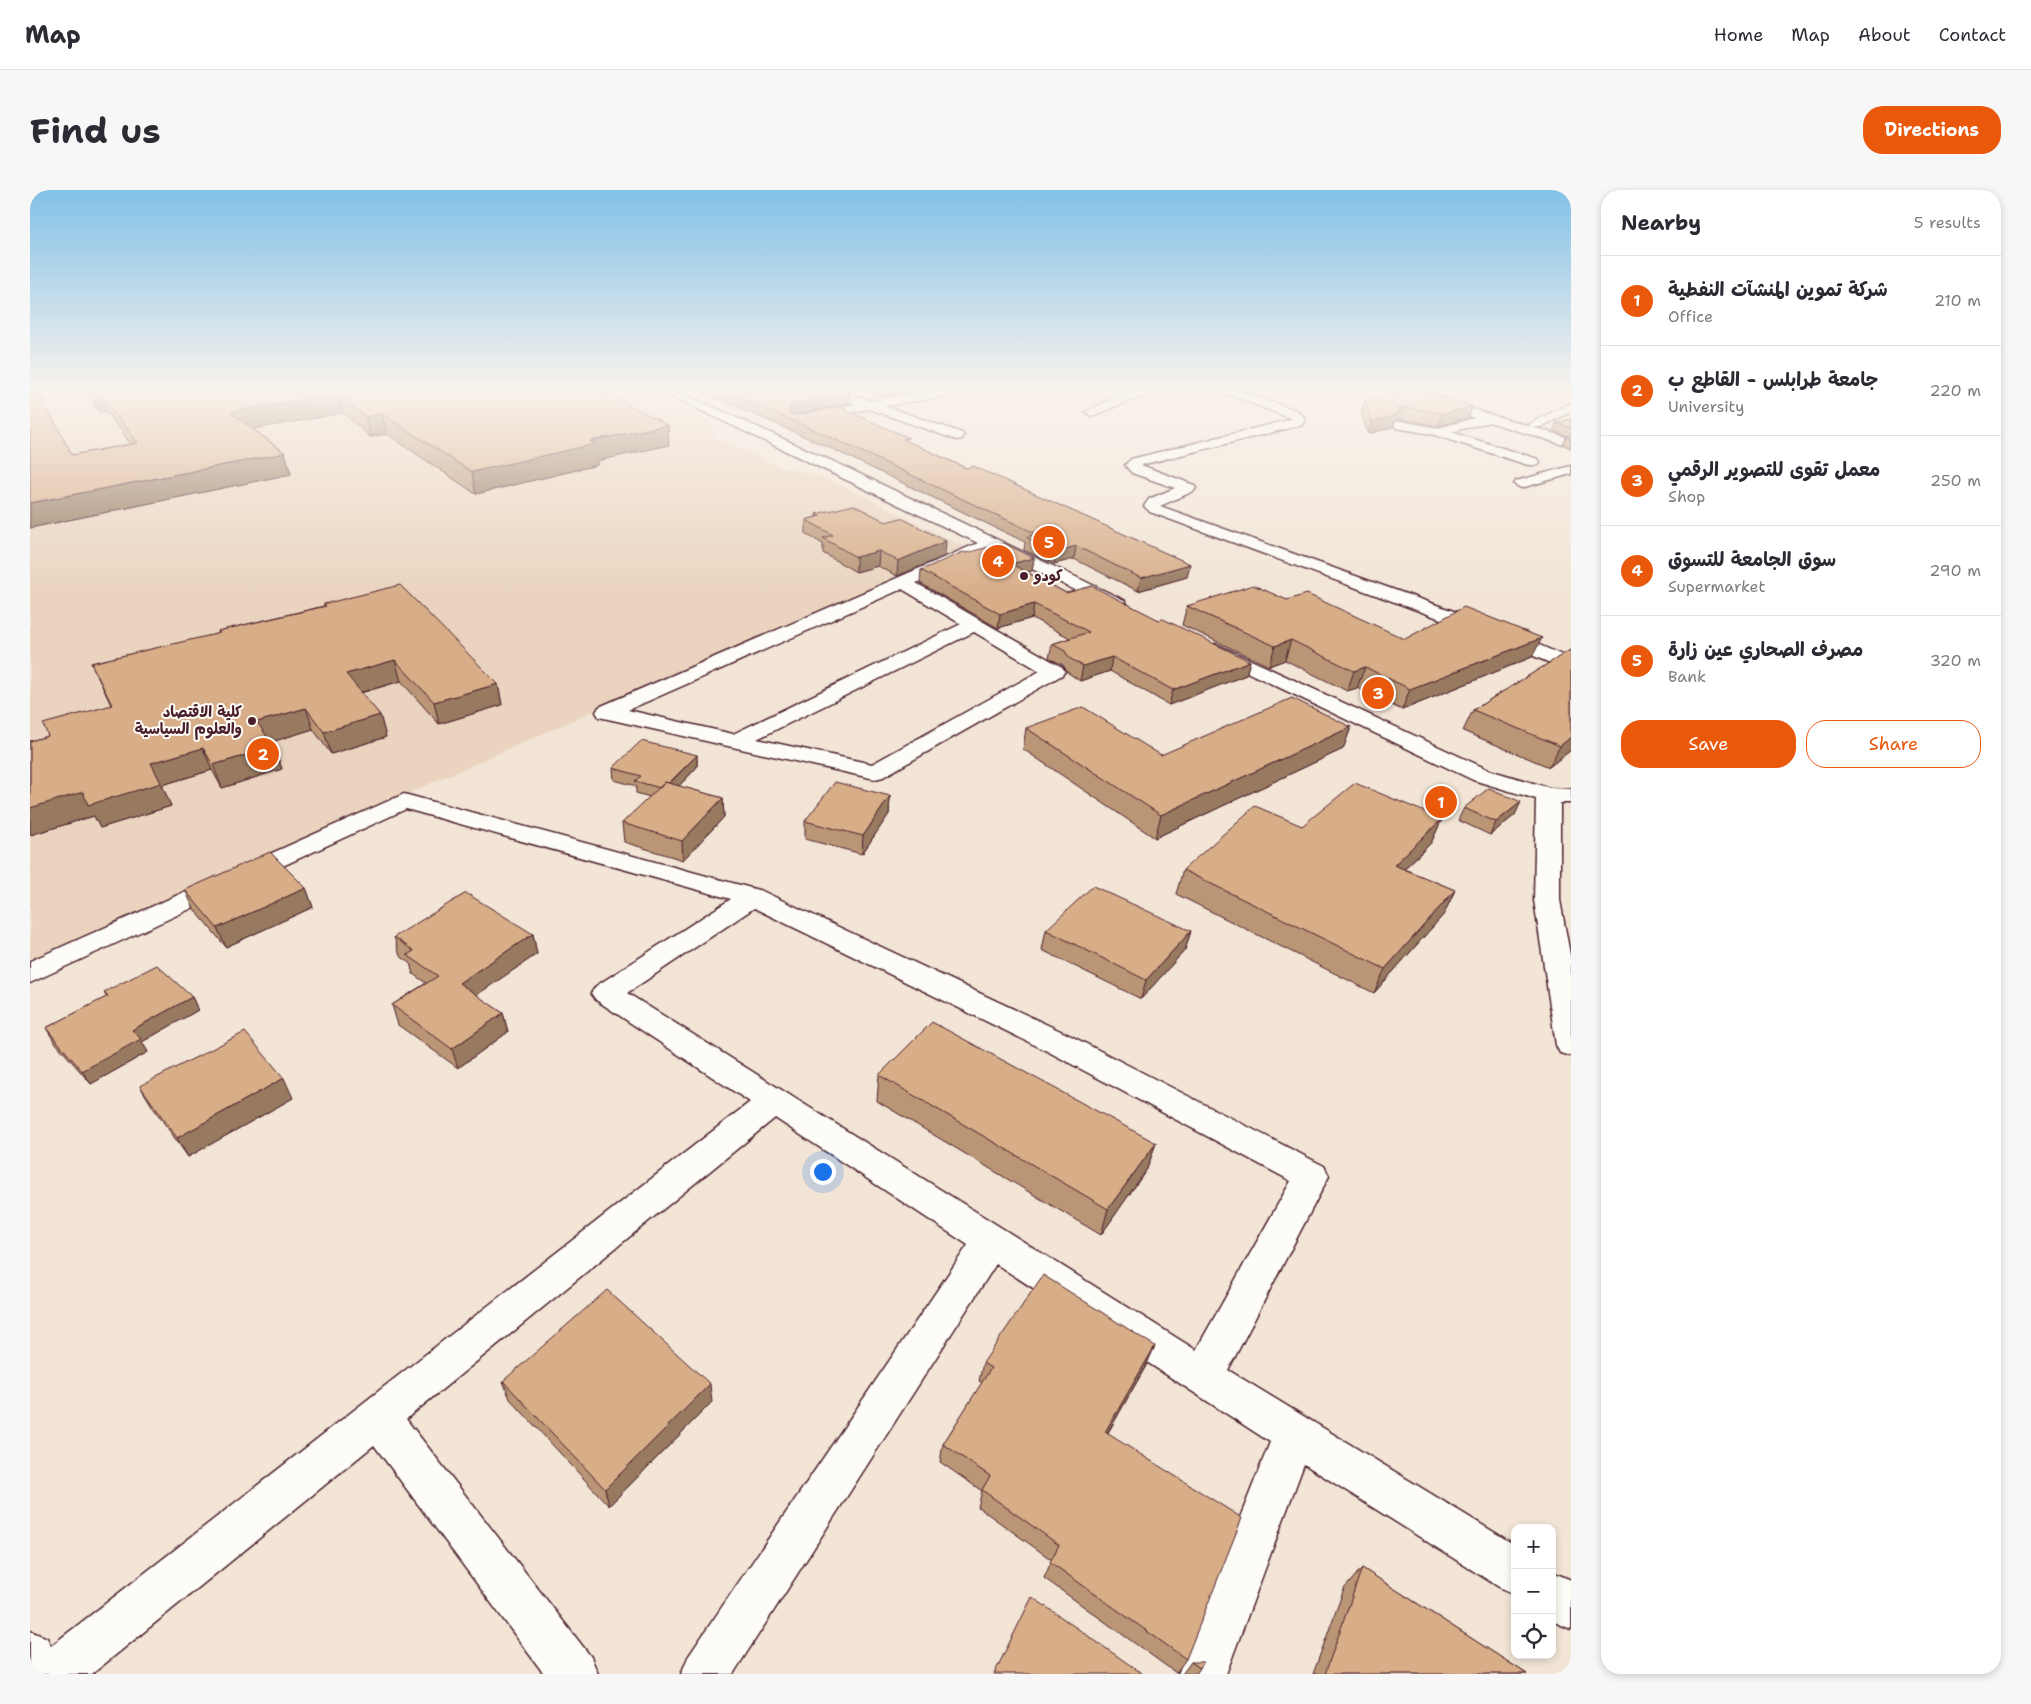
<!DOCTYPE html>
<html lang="en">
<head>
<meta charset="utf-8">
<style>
  :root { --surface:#fff; --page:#f7f7f7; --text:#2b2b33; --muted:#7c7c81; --line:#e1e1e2; --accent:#ea580c }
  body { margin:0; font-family:"Shantell Sans","Playpen Sans Arabic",sans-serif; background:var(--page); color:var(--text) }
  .controls { position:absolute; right:15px; bottom:15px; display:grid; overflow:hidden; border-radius:10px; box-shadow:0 2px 8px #0003 }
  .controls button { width:45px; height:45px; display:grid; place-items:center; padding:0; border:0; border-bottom:1px solid var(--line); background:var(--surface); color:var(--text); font:25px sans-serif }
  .you { position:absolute; left:792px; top:981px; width:18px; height:18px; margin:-12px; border:4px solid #fff; border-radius:50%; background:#1a73e8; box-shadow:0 0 0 8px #1a73e833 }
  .badge { display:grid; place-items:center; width:32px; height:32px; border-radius:50%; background:var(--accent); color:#fff; font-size:16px; font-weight:700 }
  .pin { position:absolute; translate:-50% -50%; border:2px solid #fff; box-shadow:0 1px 5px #0006 }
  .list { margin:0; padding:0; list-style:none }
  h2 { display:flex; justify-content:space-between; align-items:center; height:65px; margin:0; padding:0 20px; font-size:21px }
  h2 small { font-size:16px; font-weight:400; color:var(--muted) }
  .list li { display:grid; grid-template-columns:32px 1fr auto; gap:15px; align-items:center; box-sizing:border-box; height:90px; padding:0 20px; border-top:1px solid var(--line) }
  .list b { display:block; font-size:19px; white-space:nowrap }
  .list p { margin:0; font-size:16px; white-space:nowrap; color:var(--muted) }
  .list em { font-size:16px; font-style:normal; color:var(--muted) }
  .actions { display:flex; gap:10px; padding:15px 20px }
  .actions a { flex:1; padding:11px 0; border:1px solid var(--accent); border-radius:20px; text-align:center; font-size:18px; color:var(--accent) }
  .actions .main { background:var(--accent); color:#fff }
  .icon { flex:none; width:28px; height:28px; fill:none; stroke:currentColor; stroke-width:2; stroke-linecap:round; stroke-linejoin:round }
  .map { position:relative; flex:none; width:1541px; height:1484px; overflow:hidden; border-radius:20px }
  header { display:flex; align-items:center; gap:30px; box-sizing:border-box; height:70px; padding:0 25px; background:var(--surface); border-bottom:1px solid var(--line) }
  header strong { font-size:24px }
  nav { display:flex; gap:28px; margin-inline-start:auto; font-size:18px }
  .intro { display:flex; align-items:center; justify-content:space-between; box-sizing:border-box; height:120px; padding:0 30px }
  h1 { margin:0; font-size:35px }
  .button { padding:12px 22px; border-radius:20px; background:var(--accent); color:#fff; font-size:18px; font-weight:700 }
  main { display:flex; gap:30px; padding:0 30px }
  aside { flex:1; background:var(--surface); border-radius:20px; box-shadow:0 2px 8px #0003 }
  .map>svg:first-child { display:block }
  .built { fill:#ead4bf }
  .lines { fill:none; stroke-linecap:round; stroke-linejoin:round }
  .minor-casing { stroke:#4a1f2b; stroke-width:3 }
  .minor { fill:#fdfcf7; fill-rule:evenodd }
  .wall { fill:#ba9676; stroke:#4a1f2b }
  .shaded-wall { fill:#977a60; stroke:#4a1f2b }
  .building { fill:#d8ae89; stroke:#4a1f2b }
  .poi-dot { fill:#4a1f2b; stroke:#fdfcf7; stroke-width:2 }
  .labels { text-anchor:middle; stroke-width:4; stroke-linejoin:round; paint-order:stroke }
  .far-poi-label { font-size:15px; font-weight:bold; fill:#4a1f2b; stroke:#fdfcf7; text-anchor:start }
</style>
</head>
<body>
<header>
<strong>Map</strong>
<nav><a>Home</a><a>Map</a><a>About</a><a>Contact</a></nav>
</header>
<div class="intro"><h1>Find us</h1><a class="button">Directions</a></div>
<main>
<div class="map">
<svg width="1541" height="1484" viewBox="0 0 1541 1484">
  <rect width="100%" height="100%" fill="#f2e5d6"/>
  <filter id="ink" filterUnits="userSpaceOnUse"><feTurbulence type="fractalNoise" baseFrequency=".02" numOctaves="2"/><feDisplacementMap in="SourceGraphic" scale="10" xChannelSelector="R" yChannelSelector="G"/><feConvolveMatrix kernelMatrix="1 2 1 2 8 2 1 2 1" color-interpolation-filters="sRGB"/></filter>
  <g filter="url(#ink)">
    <path class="built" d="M0,197H608L679,230L685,248L750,277L783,284L809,294L934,357L0,771Z"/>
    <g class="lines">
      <g class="minor-casing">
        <path id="minor" d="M622,197H639L811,275L1094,410L1097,414L1094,418H1082L961,359L886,393L1032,477L1035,481L1032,485L853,587L845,589L569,527L566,522L569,517L948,353ZM872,399L931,434L703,544L598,520ZM944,442L1010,481L842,574L727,549Z
          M785,197H803L841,211L919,197H953L947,201L855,216L932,243L934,246L932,249L927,250L839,219L779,231L774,230L773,227L774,224L826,214Z
          M1125,197H1148L1096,212L1065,225L1061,226L1055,222L1088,206Z
          M1179,197H1198L1268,221L1275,229L1272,235L1111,275L1164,295L1166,298L1164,301L1130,316L1471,438L1541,469V482L1457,446L1120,322L1114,316L1119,309L1145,298L1102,283L1095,275L1101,269L1262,229Z
          M1348,197H1368L1391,204L1416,197H1437L1405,208L1536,247L1538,250L1531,254L1459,232L1421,242L1508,269L1510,272L1508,275H1498L1401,244L1366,238L1364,235L1366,232L1371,231L1408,238L1445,228Z
          M1541,213V222L1511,237H1501L1499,234Z
          M1541,276V284L1491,298L1484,294L1486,291Z
          M1186,454L1459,580L1520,598L1541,599V613H1530V710L1541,770V866L1530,863L1526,855L1504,710L1506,609L1443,590L1179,464L1176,460L1179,456Z
          M374,604L732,701L1039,845L1294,976L1299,986L1198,1180L1485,1355V1404L1469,1397L1274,1274L1196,1484H1148L1240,1252L966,1074L703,1484H651L658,1467L938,1055L745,928L376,1229L561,1467L568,1484H514L344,1255L62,1484H0V1441L17,1448L21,1456L720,912L566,810L561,803L566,796L701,709L376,619L0,793V771ZM724,718L1017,861L1261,991L1166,1160L597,803Z
          M1522,1382L1541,1390V1439L1522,1431Z"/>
      </g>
      <use href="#minor" class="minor"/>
    </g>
    <path class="wall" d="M0,197L42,265L101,254L76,221L69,222L54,197H564L639,255L567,271V275L446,304L357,244L340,247L313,223L223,239L255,263L261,284L0,338Z
      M662,197H805L820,203L819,213L764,224L766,225L814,216V219L878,252L936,278L1160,374L1157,387L1108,401L1044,369L1024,374L994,360L995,352L798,257Z
      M809,197H826L824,203Z
      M829,197H872L870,204L853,207Z
      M1335,210L1443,216L1438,228L1408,236L1371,229L1365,231L1363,237L1338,244L1331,222Z
      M1541,229V258L1533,255L1536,247L1538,246L1523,241L1526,233Z
      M786,324L915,366L867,386L848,376L826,382L793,363V354L776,344V330L786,327Z
      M936,363L1004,368L1002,381L997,382L1036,403L1129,430L1220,471L1216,485L1139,515L1080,481L1050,491L1037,482L1033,475L1019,468L1022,454L1040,448L1002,428L968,438L890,393L891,380Z
      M1257,410L1375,449L1502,467L1372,520L1327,498L1317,501L1255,470L1239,476L1152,435L1157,416Z
      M294,414L468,494L472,515L409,534L371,491L331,503L350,525L356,547L301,564L283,539L241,552L244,557L252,579L192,598L182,580L132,595L141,616L70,638L64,626L0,645V551L18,546L81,515L61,473L189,444L188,441L294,416Z
      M1541,460V560L1519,577L1433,541L1443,520Z
      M1321,537L1313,559L1125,648L993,559L996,538L1131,565Z
      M667,565V577L649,596L693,608L694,627L653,670L594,652L592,633L620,607L606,603V596L584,590L583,578Z
      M860,606L859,624L832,664L775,649V631Z
      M1434,618L1485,625L1460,645L1428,630Z
      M1412,629L1401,653L1374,679L1425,700L1414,724L1344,803L1146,704L1153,680L1272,636Z
      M276,698L283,717L196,757L164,719L155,700Z
      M1016,740L1161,741L1155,760L1111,809L1012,760Z
      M503,744L507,764L446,805L473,823L478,842L428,878L368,835L362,815L396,793L383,784L380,773L370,766L364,747Z
      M74,802L162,807L168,820L112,852L118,862L61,894L24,851L16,838L77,807Z
      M849,885L1126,953L1117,979L1071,1045L847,911Z
      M110,896L263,908L158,967L122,916Z
      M953,1173L1117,1174L1078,1243L1156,1469L1146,1483L1014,1388L1022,1370L948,1317L952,1301L910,1272L913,1254L952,1193L949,1191Z
      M473,1191L682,1212L579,1316L480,1209Z
      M1332,1378L1497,1484H1283L1314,1399Z
      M1161,1472L1170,1478L1166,1484H1152Z"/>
    <path class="shaded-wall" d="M853,197H872L870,204L853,207Z
      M68,202L76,221L69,222L61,203Z
      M820,203L819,213L761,225L759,223L761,215Z
      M308,204L313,223L207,242L200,222Z
      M1443,216L1438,228L1408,236L1412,224Z
      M1375,217L1371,229L1365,231L1363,237L1338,244L1342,232L1368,219Z
      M352,224L357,244L340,247L336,227Z
      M638,235L639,255L567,271V275L446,304L442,282L560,251Z
      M255,263L261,284L0,338V313Z
      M916,351L915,366L867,386L868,371Z
      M1046,356L1044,369L1024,374L1026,362Z
      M849,361L848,376L826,382V367Z
      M1004,368L1002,381L980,387L981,374Z
      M1160,374L1157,387L1108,401L1111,388Z
      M1004,414L1002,428L968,438L970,424Z
      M1512,448L1502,467L1372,520L1380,499Z
      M1261,450L1255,470L1239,476L1245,456Z
      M1082,467L1080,481L1050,491L1053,476Z
      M365,470L371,491L322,505L316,484Z
      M1220,471L1216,485L1139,515L1143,500Z
      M1335,477L1327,498L1317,501L1324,481Z
      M468,494L472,515L409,534L404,512Z
      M276,518L283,539L235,554L227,532Z
      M350,525L356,547L301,564L294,542Z
      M1321,537L1313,559L1125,648L1131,625Z
      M1541,547V560L1519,577L1530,556Z
      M244,557L252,579L192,598L183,575Z
      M173,558L182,580L132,595L141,616L70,638L64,626L0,645V618L121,573Z
      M667,565V577L635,611L634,599Z
      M860,606L859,624L832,664L833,646Z
      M693,608L694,627L653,670L652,651Z
      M1491,612L1485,625L1460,645L1466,632Z
      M1412,629L1401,653L1354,698L1364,675Z
      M276,698L283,717L196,757L187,738Z
      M1425,700L1414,724L1344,803L1355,779Z
      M1161,741L1155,760L1111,809L1116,790Z
      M503,744L507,764L435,813L429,793Z
      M162,807L168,820L112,852L118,862L61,894L52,881L102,840Z
      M473,823L478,842L428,878L422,859Z
      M254,888L263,908L158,967L147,948Z
      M1126,953L1117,979L1071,1045L1078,1019Z
      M1125,1156L1117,1174L1068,1259L1075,1242Z
      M680,1194L682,1212L579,1316L575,1299Z"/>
    <path class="building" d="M0,197H6L42,265L108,253L68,202L61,203L58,197H564L638,235L560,251L565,254L442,282L352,224L336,227L308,204L200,222L255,263L0,313Z
      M685,197H805L820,203L761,215L759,223L766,225L814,216L813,219L879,248L873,249L936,278L943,276L1160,374L1111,388L1046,356L1026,362L996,347L1007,344L798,246Z
      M1385,198L1443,216L1412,224L1375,217L1368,219L1367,225L1342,232L1335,210Z
      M1541,229V238L1526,233Z
      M1541,244V249L1536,247Z
      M824,315L856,332L871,328L916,351L868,371L849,361L826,367L793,348L803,345L776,330L790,326L786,324Z
      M974,353L1004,368L981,374L1036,403L1062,396L1129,430L1133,429L1220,471L1143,500L1082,467L1053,476L1039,468L1035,461L1022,454L1059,442L1004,414L970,424L891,380L933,362L936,363Z
      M370,395L468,494L404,512L365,470L316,484L350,525L294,542L276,518L227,532L244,557L183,575L173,558L121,573L131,593L58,615L53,602L0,618V551L18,546L13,534L82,515L61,473L190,443L188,441L296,416L294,414Z
      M1223,395L1257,410L1277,404L1375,449L1434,417L1512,448L1380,499L1335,477L1324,481L1261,450L1245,456L1157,416Z
      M1540,460H1541V547L1530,556L1443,520Z
      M1262,508L1321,537L1131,625L996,538L1053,517L1131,565Z
      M611,551L667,565L639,593L635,592L630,598L605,591L611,586L583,578Z
      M635,592L693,608L652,651L592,633Z
      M805,592L860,606L833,646L775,631Z
      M1325,593L1412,629L1364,675L1425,700L1355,779L1153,680L1225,616L1272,636Z
      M1459,598L1491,612L1466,632L1434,618Z
      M240,662L276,698L187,738L155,700Z
      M1063,696L1161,741L1116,790L1016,740Z
      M436,703L503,744L429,793L473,823L422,859L362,815L408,786L377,765L384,761L364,747Z
      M127,775L162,807L102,840L111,849L52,881L16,838L78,806L74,802Z
      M902,832L1126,953L1078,1019L849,885Z
      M215,842L254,888L147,948L110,896Z
      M1013,1085L1125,1156L1075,1242L1212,1328L1156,1469L1020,1372L1029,1355L952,1300L960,1286L913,1254L961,1178L953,1173Z
      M577,1100L680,1194L575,1299L473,1191Z
      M1332,1378L1497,1484H1295Z
      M1002,1407L1113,1484H964Z
      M1161,1472H1173L1170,1478Z"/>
  </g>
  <linearGradient id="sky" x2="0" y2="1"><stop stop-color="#82c1e8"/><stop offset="0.49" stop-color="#f9f3ed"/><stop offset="1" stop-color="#f9f3ed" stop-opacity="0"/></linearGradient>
  <rect width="1541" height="405" fill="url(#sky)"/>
  <g class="poi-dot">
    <circle cx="994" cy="386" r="5"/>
    <circle cx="222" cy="531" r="5"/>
  </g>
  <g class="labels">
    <g class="far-poi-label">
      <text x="1004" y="391">كودو</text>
      <text x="212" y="527" text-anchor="end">كلية الاقتصاد<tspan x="212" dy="17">والعلوم السياسية</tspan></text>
    </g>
  </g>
</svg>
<div class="controls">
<button>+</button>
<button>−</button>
<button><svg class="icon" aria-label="locate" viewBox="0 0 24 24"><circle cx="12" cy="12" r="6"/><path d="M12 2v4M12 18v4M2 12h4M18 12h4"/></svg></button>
</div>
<div class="you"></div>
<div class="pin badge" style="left:1411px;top:612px">1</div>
<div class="pin badge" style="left:233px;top:564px">2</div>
<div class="pin badge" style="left:1348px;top:503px">3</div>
<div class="pin badge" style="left:968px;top:371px">4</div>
<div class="pin badge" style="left:1019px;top:352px">5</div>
</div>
<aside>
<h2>Nearby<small>5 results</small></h2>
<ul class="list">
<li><span class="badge">1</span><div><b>شركة تموين المنشآت النفطية</b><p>Office</p></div><em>210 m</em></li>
<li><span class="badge">2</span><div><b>جامعة طرابلس - القاطع ب</b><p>University</p></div><em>220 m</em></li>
<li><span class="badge">3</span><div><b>معمل تقوى للتصوير الرقمي</b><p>Shop</p></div><em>250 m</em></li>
<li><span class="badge">4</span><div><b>سوق الجامعة للتسوق</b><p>Supermarket</p></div><em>290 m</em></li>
<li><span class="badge">5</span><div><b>مصرف الصحاري عين زارة</b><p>Bank</p></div><em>320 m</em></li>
</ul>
<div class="actions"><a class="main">Save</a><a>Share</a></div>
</aside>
</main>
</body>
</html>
